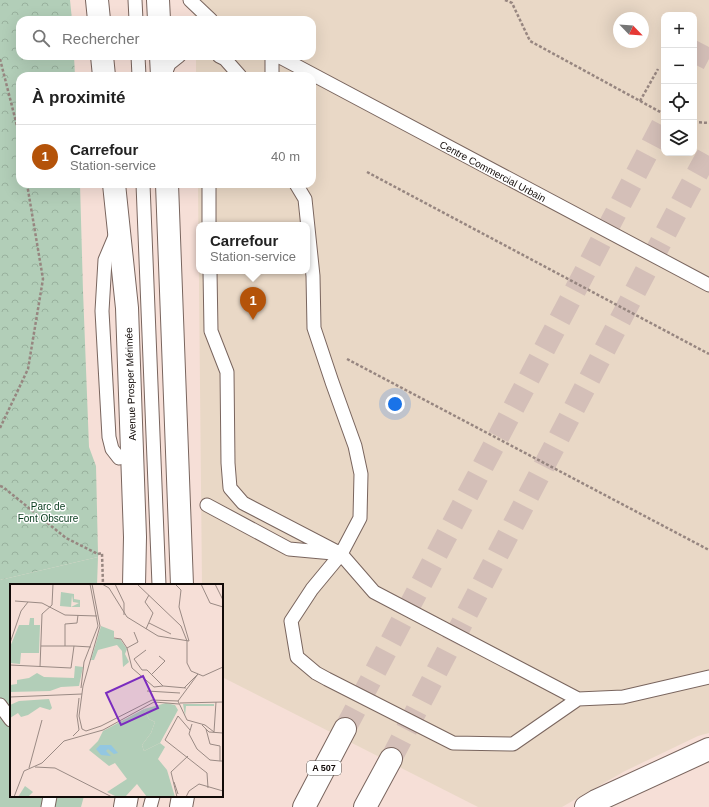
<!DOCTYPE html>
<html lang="fr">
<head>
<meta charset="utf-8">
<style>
  :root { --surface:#fff; --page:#f2f2f2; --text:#222; --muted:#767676; --line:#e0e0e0; --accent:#b45309 }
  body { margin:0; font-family:Helvetica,sans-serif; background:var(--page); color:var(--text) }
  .controls { position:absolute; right:12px; top:12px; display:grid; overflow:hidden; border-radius:8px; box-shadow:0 4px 16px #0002 }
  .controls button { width:36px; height:36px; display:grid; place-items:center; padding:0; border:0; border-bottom:1px solid var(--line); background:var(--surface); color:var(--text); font:20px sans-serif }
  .compass { position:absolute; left:613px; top:12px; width:36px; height:36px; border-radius:50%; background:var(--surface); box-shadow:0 4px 16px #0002; rotate:115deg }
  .you { position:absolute; left:395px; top:404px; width:14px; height:14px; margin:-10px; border:3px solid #fff; border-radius:50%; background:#1a73e8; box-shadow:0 0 0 6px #1a73e833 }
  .badge { display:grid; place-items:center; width:26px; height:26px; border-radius:50%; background:var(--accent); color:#fff; font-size:13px; font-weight:700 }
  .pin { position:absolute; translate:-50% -33px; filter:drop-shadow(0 1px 2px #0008) }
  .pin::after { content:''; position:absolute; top:21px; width:14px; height:12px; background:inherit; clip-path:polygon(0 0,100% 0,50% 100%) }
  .popup { position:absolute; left:196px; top:222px; width:114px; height:52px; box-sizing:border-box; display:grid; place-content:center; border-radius:8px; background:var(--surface); filter:drop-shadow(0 1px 3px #0005); font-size:13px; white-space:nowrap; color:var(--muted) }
  .popup b { font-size:15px; color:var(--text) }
  .popup::after { content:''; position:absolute; left:50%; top:100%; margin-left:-8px; border:8px solid transparent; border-top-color:var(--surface) }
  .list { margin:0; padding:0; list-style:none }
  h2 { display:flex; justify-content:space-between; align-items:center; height:52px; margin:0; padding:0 16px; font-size:17px }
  h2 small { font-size:13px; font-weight:400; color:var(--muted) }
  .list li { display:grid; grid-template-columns:26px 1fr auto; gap:12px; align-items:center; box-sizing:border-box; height:64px; padding:0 16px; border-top:1px solid var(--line) }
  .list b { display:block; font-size:15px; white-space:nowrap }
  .list p { margin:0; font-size:13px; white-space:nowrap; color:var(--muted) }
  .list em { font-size:13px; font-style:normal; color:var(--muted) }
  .icon { flex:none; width:22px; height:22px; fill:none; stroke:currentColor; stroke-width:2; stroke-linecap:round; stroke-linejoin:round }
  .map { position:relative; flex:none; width:709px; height:807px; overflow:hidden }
  .search { position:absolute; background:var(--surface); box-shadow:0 4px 16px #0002; left:16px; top:16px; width:300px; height:44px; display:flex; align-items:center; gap:10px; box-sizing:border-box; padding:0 14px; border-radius:12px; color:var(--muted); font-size:15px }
  .panel { position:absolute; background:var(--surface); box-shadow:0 4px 16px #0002; left:16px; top:72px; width:300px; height:116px; border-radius:12px }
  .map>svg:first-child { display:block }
  .commercial { fill:#e9d8c6; fill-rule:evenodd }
  .grass { fill:#b2ceb8 }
  .park { fill:url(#park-crowns) }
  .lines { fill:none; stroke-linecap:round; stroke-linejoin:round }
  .motorway-tunnel { stroke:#d4bfb8; stroke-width:22; stroke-dasharray:22 11; stroke-linecap:butt }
  .service-casing { stroke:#79655e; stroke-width:15 }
  .minor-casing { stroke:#79655e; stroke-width:24 }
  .tertiary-casing { stroke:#79655e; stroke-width:24 }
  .motorway-casing { stroke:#79655e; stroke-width:24 }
  .path { stroke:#978680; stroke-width:2.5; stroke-dasharray:3 2; stroke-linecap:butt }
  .service { stroke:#fff; stroke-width:13 }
  .minor { stroke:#fff; stroke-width:22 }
  .tertiary { stroke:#fff; stroke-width:22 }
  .motorway { stroke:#fff; stroke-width:22 }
  .labels { text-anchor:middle; stroke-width:3; stroke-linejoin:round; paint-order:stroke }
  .shield { fill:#fff; stroke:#585451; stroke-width:1 }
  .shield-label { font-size:9px; font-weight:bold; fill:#110a07 }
  .street-label { font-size:10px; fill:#110a07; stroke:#fff }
  .park-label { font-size:10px; fill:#04391a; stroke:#fff }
  .inset-road { fill:none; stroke:#9a8a84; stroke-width:1 }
  .view { fill:#7b2cbf; fill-opacity:0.15; stroke:#7b2cbf; stroke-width:2 }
  .inset-edge { fill:none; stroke:#110a07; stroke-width:2 }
</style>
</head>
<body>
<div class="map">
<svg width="709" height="807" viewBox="0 0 709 807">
  <defs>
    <pattern id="park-crowns" width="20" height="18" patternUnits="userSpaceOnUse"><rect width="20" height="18" fill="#b2ceb8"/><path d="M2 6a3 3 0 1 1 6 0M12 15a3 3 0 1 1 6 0" fill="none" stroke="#98b09d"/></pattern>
  </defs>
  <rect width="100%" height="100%" fill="#f6dfd7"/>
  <path class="commercial" d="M192,0H709V733L698,736L625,771L562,807H478L222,677V585H202L198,184H312V76H196V56H312V20H194ZM664,15H694V153H664ZM619,18H643V42H619ZM199,225H307V271H199Z"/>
  <path class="grass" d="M98,557L97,585H11V796H84L81,807H0V580Z"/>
  <path class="park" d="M0,0H70L72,20H20V56H74L75,76H20V184H80L83,291L89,447L96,466L98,554V557L0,580Z"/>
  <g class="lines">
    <path class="motorway-tunnel" d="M694,64L709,35
      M345,729L664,121
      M391,759L686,194L709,152"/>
    <g class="service-casing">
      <path id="service" d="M135,0L136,20
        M190,0L211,20
        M138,56L139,76
        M219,56L225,59L240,76
        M272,56V76
        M278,56L709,285
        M164,76L169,64L179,56
        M143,184L159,585
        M209,184V225
        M296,184L305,199L313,276L314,328L332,382L355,446L361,474L360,518L341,554L312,589L291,621L297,657L316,673L327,679L453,743L513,744L578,699L623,697L709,677
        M116,234L105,260L102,311L109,437L112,449L119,458
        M210,271L211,331L227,372L228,463L230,488L243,503L341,554L374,592L578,699
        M207,505L289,549L333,553
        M0,705L11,720
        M48,807L50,796
        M150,807L153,796"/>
    </g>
    <g class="minor-casing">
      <path id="minor" d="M586,807L596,801L709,749"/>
    </g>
    <g class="tertiary-casing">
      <path id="tertiary" d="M97,0L99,20
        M158,0L159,20
        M102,56L104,76
        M161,56L162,76
        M114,184L127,308L135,537L134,585
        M167,184L182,585
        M125,807L127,796
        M181,807L183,796"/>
    </g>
    <g class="motorway-casing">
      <path id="motorway" d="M304,807L345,729
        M365,807L391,759"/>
    </g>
    <path class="path" d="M505,0L512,3L530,41L664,114
      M0,59L17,126L20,142
      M640,101L658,69
      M694,122L709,123
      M367,172L709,354
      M347,359L709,550
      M0,428L28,369L43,279L27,184
      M0,486L3,487L66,538L98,554L102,553L103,585"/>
    <use href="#service" class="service"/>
    <use href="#minor" class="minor"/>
    <use href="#tertiary" class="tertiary"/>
    <use href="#motorway" class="motorway"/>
  </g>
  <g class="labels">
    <rect class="shield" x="307" y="761" width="34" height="14" rx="3"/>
    <g class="shield-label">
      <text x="324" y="771">A 507</text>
    </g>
    <g class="street-label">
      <text transform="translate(493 171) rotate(28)" y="4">Centre Commercial Urbain</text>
      <text transform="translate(130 384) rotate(-92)" y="4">Avenue Prosper Mérimée</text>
    </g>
    <g class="park-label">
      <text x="48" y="510">Parc de<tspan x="48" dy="12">Font Obscure</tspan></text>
    </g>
  </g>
  <g transform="translate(10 584)">
    <rect width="213" height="213" fill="#f6dfd7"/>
    <path d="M51,8L64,10V15L70,16V23H61L69,19L63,18L62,11L61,23L50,22ZM20,34H24V41H30L29,69H11L10,80L0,79V63L9,41H19ZM156,119L165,121L168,126L150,159L134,167L132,161L141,149L145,138L139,135L134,125ZM173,120H204V122H176L175,132Z" fill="#b2ceb8"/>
    <path d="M39,115L42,124L40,126L30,123L18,131L11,133L8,129L0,134V121L9,117Z" fill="#b2ceb8"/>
    <path d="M91,42L104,47V55H110L117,65L115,70L119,78L113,83L112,67L107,61L88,66L84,76H81ZM65,82L73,83L69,102L51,103L40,107L0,108V101L7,100V96L19,94L27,89L34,93L64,94ZM134,125L139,135L145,138L141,149L132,161L134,167L150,159L155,163L148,175L157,186L165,213H137L127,200L115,213H107L97,208L117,195L105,179L99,182L79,166L88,157L93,147Z" fill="#b2ceb8"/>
    <path d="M15,202L23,208L18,213H8Z" fill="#b2ceb8"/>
    <path d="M90,161H101L108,169L104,170L98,165L96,167L101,172L91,171L86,165Z" fill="#93c7e1"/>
    <path class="inset-road" d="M82,0L90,42L73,102L69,132L72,145L76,147L91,142L142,116L168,117L188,90M92,0L99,4L117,33L148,52L179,57L169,23L171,6L165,0M105,0L114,19V31M127,0L171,42L177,57V79L181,87L193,92L213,83M191,0L200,19L213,23M205,0L213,16M139,11L135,18L143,29M5,17L32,19L55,31L87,32M139,39L161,50M136,45L143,29M124,48L128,58L117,64L122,84L144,103L153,102M104,54L111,55L117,64M0,59L11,27L18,18M31,62H64M55,62V40L67,39L68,31M136,66L124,75L132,86H137L153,102L176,104M0,81L61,84L64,62L81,63M30,83L32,30L42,21L43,0M142,90L155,77L149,72M71,104L74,78L88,42L80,0M174,104L188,90M137,107L170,109M0,113L72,110M168,117L177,136L195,141L204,148M170,119L213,118M182,140L179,150L187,165L200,176L210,177M192,141L199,148L213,149M196,145L200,160L210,162V177H213M180,146L168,132L155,156L197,189L198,204M204,148L206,118M63,152L69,146L67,132L69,114M25,183L45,184L102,213M19,184L32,136M164,198L168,210M4,213L14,187L32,179L54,157L93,146L144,118L169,120M167,213L161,188L178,172M176,213L179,207L189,200L213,207"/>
    <path class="view" d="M133,92L148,124L111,141L96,109Z"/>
    <rect width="213" height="213" class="inset-edge"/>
  </g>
</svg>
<div class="controls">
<button>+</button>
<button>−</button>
<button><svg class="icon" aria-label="locate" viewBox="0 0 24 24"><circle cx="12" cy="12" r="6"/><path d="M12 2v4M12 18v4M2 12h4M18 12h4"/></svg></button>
<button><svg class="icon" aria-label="layers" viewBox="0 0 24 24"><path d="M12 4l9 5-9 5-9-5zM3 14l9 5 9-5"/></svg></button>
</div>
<svg class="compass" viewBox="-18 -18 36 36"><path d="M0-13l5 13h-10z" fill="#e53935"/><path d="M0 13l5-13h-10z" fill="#767676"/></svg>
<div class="you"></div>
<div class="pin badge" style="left:253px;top:320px">1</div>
<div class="popup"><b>Carrefour</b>Station-service</div>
<div class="search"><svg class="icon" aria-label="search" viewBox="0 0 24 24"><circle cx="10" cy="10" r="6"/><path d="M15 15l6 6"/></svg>Rechercher</div>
<section class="panel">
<h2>À proximité<small></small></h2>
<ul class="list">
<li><span class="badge">1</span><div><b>Carrefour</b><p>Station-service</p></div><em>40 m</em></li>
</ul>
</section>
</div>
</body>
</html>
